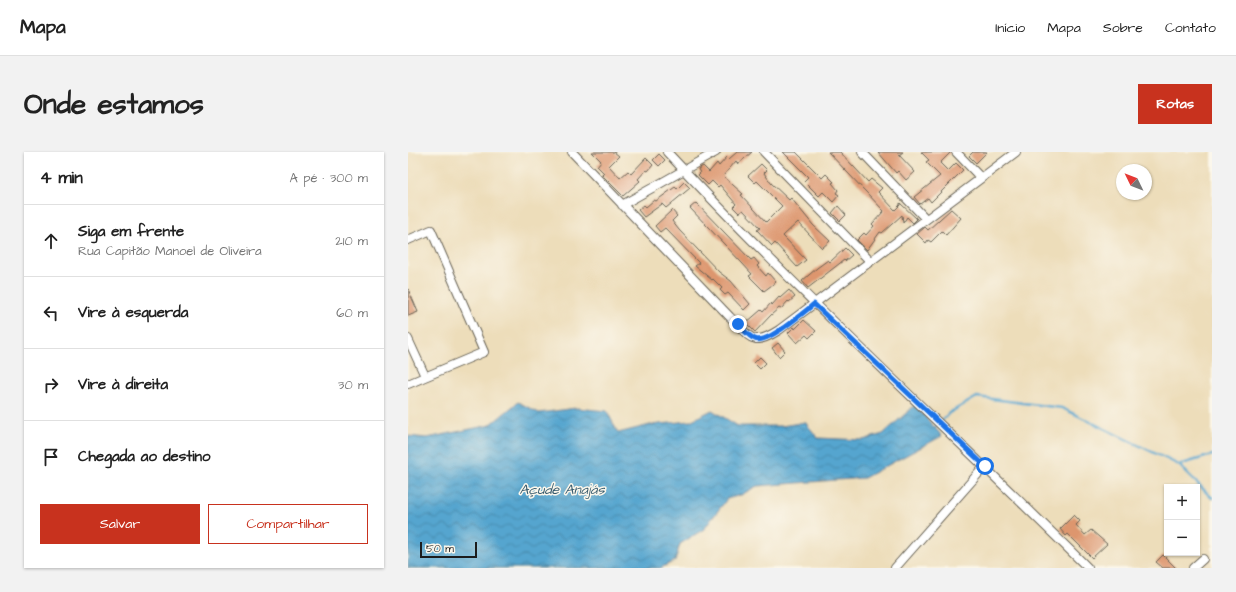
<!DOCTYPE html>
<html lang="pt">
<head>
<meta charset="utf-8">
<style>
  :root { --surface:#fff; --page:#f2f2f2; --text:#222; --muted:#767676; --line:#e0e0e0; --accent:#c8321e }
  body { margin:0; font-family:"Architects Daughter",sans-serif; background:var(--page); color:var(--text) }
  .controls { position:absolute; right:12px; bottom:12px; display:grid; overflow:hidden; border-radius:0px; box-shadow:0 1px 3px #0004 }
  .controls button { width:36px; height:36px; display:grid; place-items:center; padding:0; border:0; border-bottom:1px solid var(--line); background:var(--surface); color:var(--text); font:20px sans-serif }
  .compass { position:absolute; left:708px; top:12px; width:36px; height:36px; border-radius:50%; background:var(--surface); box-shadow:0 1px 3px #0004; rotate:313deg }
  .scale { position:absolute; left:12px; bottom:10px; width:57px; box-sizing:border-box; padding-left:4px; border:2px solid #1c1c1c; border-top:0; font-size:11px; line-height:14px; white-space:nowrap; color:#1c1c1c; -webkit-text-stroke:3px #fbf7ec; paint-order:stroke }
  .stop { position:absolute; width:12px; height:12px; margin:-9px; border:3px solid #1a73e8; border-radius:50%; background:#fff }
  .stop.end { background:#1a73e8; border-color:#fff; box-shadow:0 1px 4px #0008 }
  .list { margin:0; padding:0; list-style:none }
  h2 { display:flex; justify-content:space-between; align-items:center; height:52px; margin:0; padding:0 16px; font-size:17px }
  h2 small { font-size:13px; font-weight:400; color:var(--muted) }
  .list li { display:grid; grid-template-columns:26px 1fr auto; gap:12px; align-items:center; box-sizing:border-box; height:72px; padding:0 16px; border-top:1px solid var(--line) }
  .list b { display:block; font-size:15px; white-space:nowrap }
  .list p { margin:0; font-size:13px; white-space:nowrap; color:var(--muted) }
  .list em { font-size:13px; font-style:normal; color:var(--muted) }
  .actions { display:flex; gap:8px; padding:12px 16px }
  .actions a { flex:1; padding:9px 0; border:1px solid var(--accent); border-radius:0px; text-align:center; font-size:14px; color:var(--accent) }
  .actions .main { background:var(--accent); color:#fff }
  .icon { flex:none; width:22px; height:22px; fill:none; stroke:currentColor; stroke-width:2; stroke-linecap:round; stroke-linejoin:round }
  .map { position:relative; flex:none; width:804px; height:416px; overflow:hidden; border-radius:0px }
  header { display:flex; align-items:center; gap:24px; box-sizing:border-box; height:56px; padding:0 20px; background:var(--surface); border-bottom:1px solid var(--line) }
  header strong { font-size:19px }
  nav { display:flex; gap:22px; margin-inline-start:auto; font-size:14px }
  .intro { display:flex; align-items:center; justify-content:space-between; box-sizing:border-box; height:96px; padding:0 24px }
  h1 { margin:0; font-size:28px }
  .button { padding:10px 18px; border-radius:0px; background:var(--accent); color:#fff; font-size:14px; font-weight:700 }
  main { display:flex; gap:24px; padding:0 24px }
  aside { flex:1; background:var(--surface); border-radius:0px; box-shadow:0 1px 3px #0004 }
  .map>svg:first-child { display:block }
  .water { fill:url(#water-waves); stroke:#386076 }
  .lines { fill:none; stroke-linecap:round; stroke-linejoin:round }
  .stream { stroke:#55a5cf; stroke-width:2.5 }
  .building { fill:#dd966e }
  .minor-casing { stroke:#656053; stroke-width:10 }
  .minor { stroke:#fff; stroke-width:8 }
  .route { stroke:#1a73e8; stroke-width:5 }
  .labels { text-anchor:middle; stroke-width:3; stroke-linejoin:round; paint-order:stroke }
  .water-label { font-size:14px; font-style:italic; fill:#365a6d; stroke:#fbf7ec }
</style>
</head>
<body>
<header>
<strong>Mapa</strong>
<nav><a>Início</a><a>Mapa</a><a>Sobre</a><a>Contato</a></nav>
</header>
<div class="intro"><h1>Onde estamos</h1><a class="button">Rotas</a></div>
<main>
<aside>
<h2>4 min<small>A pé · 300 m</small></h2>
<ul class="list">
<li><svg class="icon" aria-label="ahead" viewBox="0 0 24 24"><path d="M12 20V5M6 11l6-6 6 6"/></svg><div><b>Siga em frente</b><p>Rua Capitão Manoel de Oliveira</p></div><em>210 m</em></li>
<li><svg class="icon" aria-label="left" viewBox="0 0 24 24"><path d="M17 20v-9H6M10 6l-5 5 5 5"/></svg><div><b>Vire à esquerda</b></div><em>60 m</em></li>
<li><svg class="icon" aria-label="right" viewBox="0 0 24 24"><path d="M7 20v-9h11M14 6l5 5-5 5"/></svg><div><b>Vire à direita</b></div><em>30 m</em></li>
<li><svg class="icon" aria-label="arrive" viewBox="0 0 24 24"><path d="M6 21V4h12l-3 4 3 4H6"/></svg><div><b>Chegada ao destino</b></div></li>
</ul>
<div class="actions"><a class="main">Salvar</a><a>Compartilhar</a></div>
</aside>
<div class="map">
<svg width="804" height="416" viewBox="0 0 804 416">
  <defs>
    <pattern id="water-waves" width="16" height="10" patternUnits="userSpaceOnUse"><rect width="16" height="10" fill="#55a5cf"/><path d="M0 5q4-4 8 0t8 0" fill="none" stroke="#4686a7"/></pattern>
  </defs>
  <rect width="100%" height="100%" fill="#fbf7ec"/>
  <filter id="ink" filterUnits="userSpaceOnUse"><feTurbulence type="fractalNoise" baseFrequency=".025" numOctaves="2"/><feDisplacementMap in="SourceGraphic" scale="8" xChannelSelector="R" yChannelSelector="G"/><feConvolveMatrix kernelMatrix="1 2 1 2 8 2 1 2 1" color-interpolation-filters="sRGB"/></filter>
  <filter id="wash" filterUnits="userSpaceOnUse"><feTurbulence type="fractalNoise" baseFrequency=".012" numOctaves="4" result="noise"/><feDisplacementMap in="SourceGraphic" scale="16" xChannelSelector="R" yChannelSelector="G"/><feGaussianBlur stdDeviation="0.9" result="paint"/><feColorMatrix in="noise" values="0 0 0 0 0 0 0 0 0 0 0 0 0 0 0 0 0 1.4 0 .05"/><feComposite in="paint" operator="in"/></filter>
  <g filter="url(#wash)">
    <rect width="100%" height="100%" fill="#edddba"/>
    <path class="water" d="M110,250L131,261L168,256L199,259L210,281L242,273L282,269L304,258L330,274H374L397,270L410,286L455,288L475,282L507,253L534,284L456,326L349,334L333,343L319,347L296,377L272,392L267,409L252,416H0V284L19,286L82,273Z"/>
    <g class="lines">
      <path class="stream" d="M528,275L541,261L569,245L654,256L771,313L804,303
        M771,313L804,346"/>
    </g>
    <g id="blocks">
      <path class="building" d="M184,0H206L211,4L201,14L212,26L220,19L223,22L238,6L245,13L240,19L238,18L230,27L232,29L215,44L194,23L196,21L189,14L193,9Z
        M329,0H344L330,12L328,9L315,24L335,42L333,43L358,70L374,54L349,29L347,31L340,24L353,12L359,18L356,21L363,31L381,48L383,46L405,73L422,89L414,96L390,70L375,84L398,108L389,115L367,91L364,94L349,78L352,76L335,58L331,61L325,55L328,52L312,33L310,35L304,29L300,33L290,23L292,21L290,17L295,14L301,20L309,11L311,14L319,5L321,7Z
        M375,0H388L414,26L418,22L426,30L424,31L430,38L428,41L431,43L425,50L415,40L411,44L396,29L400,25Z
        M420,0H432L460,30L463,27L474,36L470,40L487,58L492,53V51L509,67L505,71L499,65L495,71L494,63L474,81L472,80L459,98L449,88L456,81L458,83L466,74L464,72L476,59Z
        M470,0H495L491,3L507,20L498,28L490,19L488,21Z
        M513,0H543L532,11L540,19L548,11L555,18L523,50L520,46L512,52L506,45L532,24L518,10L521,8Z
        M565,0H579L568,11L561,4Z
        M251,2L257,8L251,14L245,8Z
        M276,30L282,36L258,56L254,52L236,65L230,58L236,53L238,55L246,48L248,49L267,35L269,37Z
        M288,51L343,108L346,106L351,112L349,114L358,124L360,121L368,130L356,139L341,124L344,122L334,111L282,56Z
        M430,54L438,63L432,69L424,61Z
        M543,57L553,66L538,83L534,79L523,90L520,88L518,91L509,82L517,75L520,78Z
        M264,58L269,64L264,69L271,78L311,120L323,129L342,152L336,158L320,141L317,143L312,138L314,136L305,127L304,128L287,114L291,111L257,76L252,80L247,74Z
        M437,96L444,103L437,109L436,108L400,136L394,129L409,116L420,108L422,110Z
        M0,137L10,160L0,164Z
        M381,138L387,145L381,150L380,149L373,157L371,156L363,163L347,180L338,171L353,158L355,160L363,151L364,153L371,145L372,146Z
        M396,168L408,179L401,186L398,183L389,191L380,181L386,175L387,177Z
        M370,191L377,199L371,205L364,196Z
        M352,205L358,211L352,217L346,211Z
        M666,363L672,369L668,373L677,383L683,378L699,392L684,406L660,382L658,384L652,377Z
        M755,403L768,416H755L748,410Z"/>
    </g>
  </g>
  <g filter="url(#ink)">
    <use href="#blocks" fill-opacity="0" stroke="#656053" stroke-width="1"/>
    <g class="lines">
      <g class="minor-casing">
        <path id="minor" d="M164,0L322,165C343,185 343,196 371,178L608,0
          M259,0C393,144 540,277 680,416
          M356,0L462,109
          M454,0L518,67
          M548,0L573,26
          M214,53L308,0
          M0,88L23,78L76,200L0,232
          M0,187L17,224
          M487,416L577,314
          M785,416L795,407"/>
      </g>
      <use href="#minor" class="minor"/>
    </g>
  </g>
  <g class="lines" filter="url(#ink)">
    <path class="route" d="M330,172C335,177 341,185 347,187C358,193 396,160 406,152L577,314"/>
  </g>
  <g class="labels">
    <g class="water-label">
      <text x="154" y="342">Açude Anajás</text>
    </g>
  </g>
</svg>
<div class="controls">
<button>+</button>
<button>−</button>
</div>
<svg class="compass" viewBox="-18 -18 36 36"><path d="M0-13l5 13h-10z" fill="#e53935"/><path d="M0 13l5-13h-10z" fill="#767676"/></svg>
<div class="scale">50 m</div>
<div class="stop" style="left:577px;top:314px"></div>
<div class="stop end" style="left:330px;top:172px"></div>
</div>
</main>
</body>
</html>
